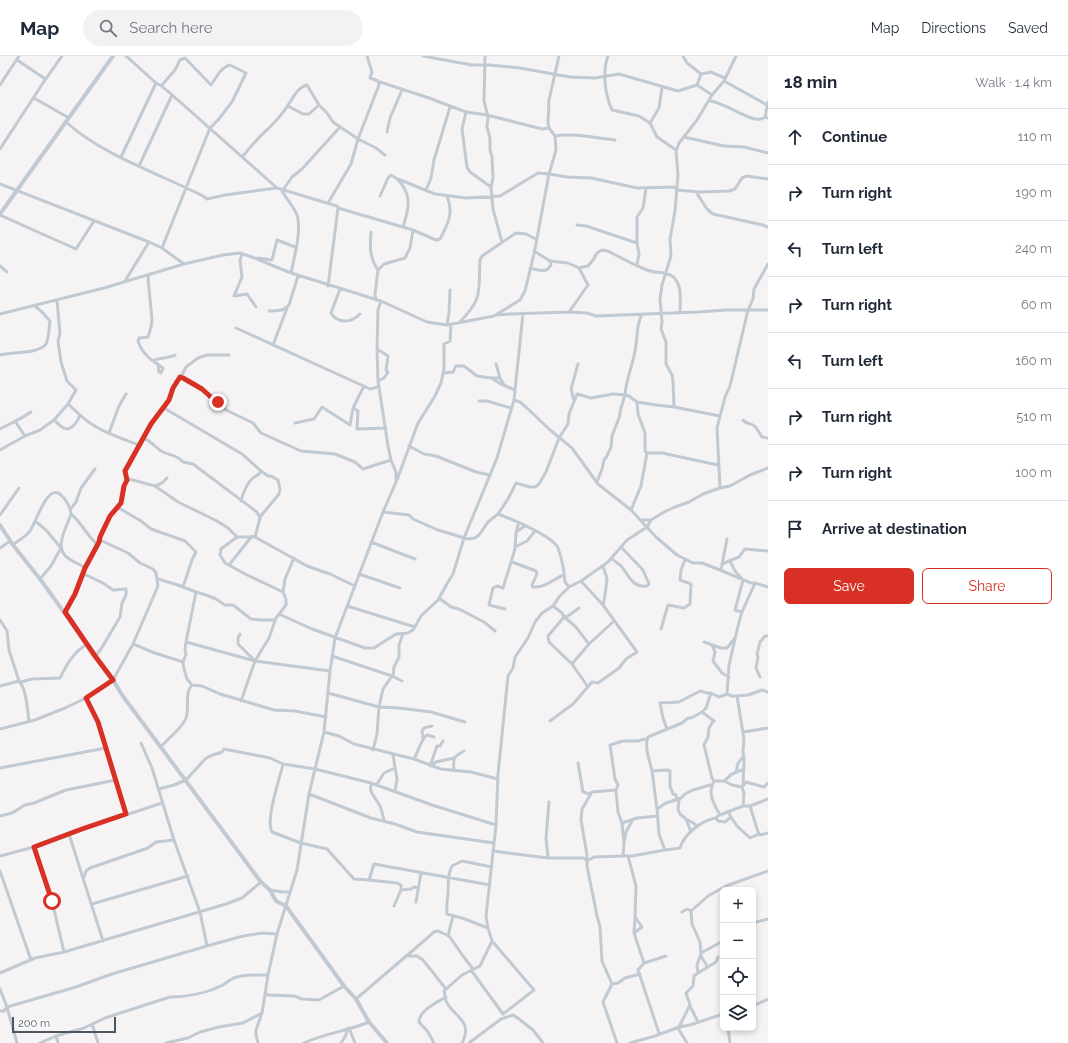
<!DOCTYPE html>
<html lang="en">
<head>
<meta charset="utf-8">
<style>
  :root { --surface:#fff; --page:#f2f2f3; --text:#1f2937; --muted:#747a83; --line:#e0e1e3; --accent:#d93025 }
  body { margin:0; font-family:Raleway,sans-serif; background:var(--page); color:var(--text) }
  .controls { position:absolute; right:12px; bottom:12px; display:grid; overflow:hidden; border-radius:6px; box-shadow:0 2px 6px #0003 }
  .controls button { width:36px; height:36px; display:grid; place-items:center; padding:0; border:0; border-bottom:1px solid var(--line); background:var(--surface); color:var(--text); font:20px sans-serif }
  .scale { position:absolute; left:12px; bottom:10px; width:104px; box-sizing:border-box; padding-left:4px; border:2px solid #4a5661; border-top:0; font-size:11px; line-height:14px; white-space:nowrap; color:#4a5661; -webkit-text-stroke:3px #fff; paint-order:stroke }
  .stop { position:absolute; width:12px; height:12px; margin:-9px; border:3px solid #d93025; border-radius:50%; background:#fff }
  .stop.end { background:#d93025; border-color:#fff; box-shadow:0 1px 4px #0008 }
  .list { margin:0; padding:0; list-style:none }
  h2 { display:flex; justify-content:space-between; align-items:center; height:52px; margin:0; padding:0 16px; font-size:17px }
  h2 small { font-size:13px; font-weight:400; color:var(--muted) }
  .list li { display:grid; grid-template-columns:26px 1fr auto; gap:12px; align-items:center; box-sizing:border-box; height:56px; padding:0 16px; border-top:1px solid var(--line) }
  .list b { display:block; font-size:15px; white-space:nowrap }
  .list em { font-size:13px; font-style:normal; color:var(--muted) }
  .actions { display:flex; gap:8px; padding:12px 16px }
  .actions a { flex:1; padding:9px 0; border:1px solid var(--accent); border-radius:6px; text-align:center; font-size:14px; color:var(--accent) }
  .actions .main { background:var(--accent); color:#fff }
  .icon { flex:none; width:22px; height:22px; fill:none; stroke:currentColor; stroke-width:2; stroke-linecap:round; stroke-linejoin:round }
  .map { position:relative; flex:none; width:768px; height:987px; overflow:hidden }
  header { display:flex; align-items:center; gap:24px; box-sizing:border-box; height:56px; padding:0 20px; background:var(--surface); border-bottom:1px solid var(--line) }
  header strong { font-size:19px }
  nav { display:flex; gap:22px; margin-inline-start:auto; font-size:14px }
  .search { width:280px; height:36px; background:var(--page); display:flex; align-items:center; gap:10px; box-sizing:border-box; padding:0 14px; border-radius:22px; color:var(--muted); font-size:15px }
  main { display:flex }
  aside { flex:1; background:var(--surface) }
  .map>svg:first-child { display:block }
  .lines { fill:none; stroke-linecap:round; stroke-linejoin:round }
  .minor { stroke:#c1cad2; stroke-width:3 }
  .tertiary { stroke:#c1cad2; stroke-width:4 }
  .route { stroke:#d93025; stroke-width:5 }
</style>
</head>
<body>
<header>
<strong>Map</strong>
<div class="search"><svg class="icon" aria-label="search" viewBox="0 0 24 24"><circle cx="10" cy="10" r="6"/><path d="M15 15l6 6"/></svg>Search here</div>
<nav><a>Map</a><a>Directions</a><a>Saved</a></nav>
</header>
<main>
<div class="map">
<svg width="768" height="987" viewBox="0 0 768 987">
  <rect width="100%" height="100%" fill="#f5f3f3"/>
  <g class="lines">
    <path class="minor" d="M126,0L156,27C165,31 171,39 179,45L277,132
      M423,0L472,9H489L520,12L570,21L595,22L619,18L678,35L697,29L712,39
      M485,0L484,45L488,61L487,71L490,82V94L492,101L493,122L491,131
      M608,0C602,16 605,39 612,54L639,60L650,67L657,81L676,94
      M683,0L687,7L701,18L697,29
      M701,18L711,16L725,22
      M45,24L62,0
      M724,25L736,0
      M380,26L429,42L466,56L462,73L467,111L470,116L491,131L493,153L502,186
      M0,29L19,0
      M162,29L175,14L180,4L185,2L211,29C216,22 221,11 230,9L246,17L232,46L218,64L210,72L162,192
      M34,42L69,62
      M709,45C723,44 754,71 765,61
      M768,46L765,61L768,62
      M288,50L303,58H309L319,49
      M466,56L487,59L542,73L549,72
      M66,66C102,99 160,118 203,140L207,143L225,139L277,132L337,150L338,152L328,230
      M650,67L659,52L662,31
      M387,76L390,62L402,34
      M555,80C575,77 594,82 615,84
      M684,81L724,90L744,91L768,97
      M0,93L45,24L44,22L17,4
      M121,101L156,27
      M242,101C250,92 258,81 268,73C275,66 283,58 288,49C293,42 298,31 307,29L319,49L327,57L333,66L358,83L376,92L385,99
      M139,110L172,39
      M398,123L435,138L466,142L500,140L538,117L549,118L567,121L591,122L637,132L676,131
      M0,128L149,186L162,192L184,208
      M281,133C285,141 294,151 297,159C302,174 294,202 291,217
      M283,134L292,121L302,113L340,71
      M426,134L431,122L434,104L450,51
      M676,134L701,136L729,135L735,133L742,122L747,120L768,123
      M696,136L707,153L713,158L763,169L768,171
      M380,140L388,122L391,119C401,124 409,136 408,149C408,156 405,164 403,171
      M328,147L351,108L358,83L379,29L378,25L370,22L372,16L367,0
      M338,152L413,174L436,184L440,183C448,168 454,157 447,140
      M0,159L76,193L94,165
      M577,169L586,170L637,187L639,198L637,209
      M371,176C370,190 369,201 378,214L384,208L405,202L410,192L413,174
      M637,187V161L643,152L646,132
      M534,195L550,205L568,207L579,212L588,210L593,204L597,197L602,194L608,195C621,202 634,209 647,214C654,217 659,216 665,217C684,221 680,243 680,257
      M242,198L240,204L242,221L234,240L247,238L256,251
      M258,202L272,204L277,184L295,191
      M0,210L7,216
      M530,212C539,214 546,218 551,209L550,205
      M149,219L148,222L152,264L151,271L148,281L139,282L138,285C142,298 152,305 163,312L161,317L159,316L158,308
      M125,225L149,186
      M340,233L331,257C338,268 351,267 360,258
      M376,244L375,238L378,214
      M269,255C278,254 283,256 289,249L298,220
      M569,256L588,229L579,212
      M523,257L514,344L520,346L527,352L549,373L572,392L598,428L631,454L656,481L677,499L693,507H702L720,514L751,527H755L742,556L739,566L729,609L727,638L732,640H737L744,683L743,695L744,704L743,729L742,731L732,729L724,725L732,718L744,713
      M0,258L104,232L184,208L223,199L240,197L252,201L291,217L381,245L427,266L447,269L494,260L520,244L525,235L534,198L549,118L556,94L555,80L549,72L548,67L549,44L559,0
      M497,259L510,258L569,256L587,257L596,260L697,256L727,254H768
      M459,267C484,241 478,237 480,204L482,200L516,177L526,178L536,183
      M447,269L449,257L450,234
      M236,272L370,333L378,331
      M273,289L287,252
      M377,293L388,300L386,314L388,316L384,322L378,325
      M0,299C11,296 39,298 46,288C49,282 49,272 50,265L42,256L35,250
      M153,305C159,301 168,303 175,299
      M496,308L500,322
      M444,317L453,316L456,310H464L477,320L491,322
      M181,321L202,333L212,343L218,346L226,354L253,367L261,377L301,395L335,398L355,406L363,413L391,404
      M504,329L500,322H491L501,328L515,334
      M479,345H487L511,352
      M574,345L571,333L578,308
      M637,346L656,349L674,351
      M164,352L242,398L261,415
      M353,352L358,355L357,373L386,372
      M79,358C95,374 118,381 139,389
      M720,360L674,351L673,326L672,319L666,308V286L661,273L662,266L660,243L662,229L671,200L670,183L675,155L678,119L676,95L679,87L697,64L712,39L724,25L767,49
      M54,364L68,348L76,334L67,325L61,306L58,285L60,278L57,244
      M743,364C746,368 749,367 753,369C757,371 759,377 762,381L768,382
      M15,365L25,380
      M295,367L314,363L322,351L350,369L353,352L364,330
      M0,373C11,367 21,363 31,356
      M109,377L119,350L126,338
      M143,382C151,385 154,390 161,395C168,399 178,399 183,406L193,408L257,456L260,462L255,481L307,510L330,518L355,530
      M409,390L424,398L436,400L476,416L490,419
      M0,394L25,380L40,374L54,364C57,366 60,371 64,372C71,376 78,365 80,359L68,348
      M647,397H662L718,409
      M127,424L125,415L151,368L166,350L177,324L181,321L186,311L198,302L207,299H229
      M397,424L418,367L435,340L441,327L444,313V288L450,285L451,268
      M155,430L162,427L167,422
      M720,432L717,372L725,341L730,330L748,254L753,243L754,233L768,208
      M241,445C243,436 249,422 258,419L261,415L268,420H271L278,424L280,433L279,438L260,461
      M117,451L141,465L151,473L185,485L196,496L192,504L183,531
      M631,454L641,430L647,397L645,395V377L638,358L637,346L629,340L625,339C626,322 634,307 636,289C638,277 636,270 642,258
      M383,456L409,459L413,463L438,474L468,483L475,482L479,479L488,466L498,458L508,443L516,427L530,431H535L539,428L546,416L559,382L568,368L569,358L577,338L591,342L613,338L625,339L621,352L619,362L612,380L611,391L607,400L604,404L602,413L597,426
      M71,458C82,467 87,480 98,489
      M498,458C511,463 553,480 558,492C562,502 564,515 565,526L569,531
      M0,459L19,432
      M641,464H651
      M35,465L46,474L61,492L51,510L40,523
      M516,476L525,470
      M237,481L221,493L220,499L225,507L229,509L252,480
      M371,486L415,503
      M13,489C18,484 26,481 30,475C36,467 48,424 62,440C66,444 69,449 70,454
      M515,491L527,485L535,475
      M0,492L10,485
      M611,502C614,505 618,507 621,510C629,519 632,532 647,530L649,528L643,514L621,491
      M730,505L735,515L743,524L735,554L742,556
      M512,506L536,515L537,518L532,529L533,531C545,532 553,523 564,519
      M722,508L739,501L745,493L768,495
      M229,509L245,518L283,536
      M85,512C80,508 73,506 68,502C53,492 67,471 71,458L70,454L76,446L81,432L95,413
      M721,514L727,483
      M359,518L400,532
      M82,519H86L103,527L113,534L126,533V539L122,547L120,561L101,593L95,601
      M158,523L178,529L196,536L206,539L216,543L225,549H233L251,563L261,564H275
      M581,525L603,549C604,547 607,525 607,523C606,518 604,514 603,510
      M755,527L768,531
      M196,536L186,586L185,593L186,598L183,606L184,613L187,623L192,629L202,630L220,638L274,654L295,655L326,661
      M439,542L451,551L459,553L484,566L495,575
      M347,550L415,571
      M553,550L562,557L564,561L568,560L579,552
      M505,553L489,549L493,532L497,530L503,532C507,518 512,505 515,492C516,483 515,475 519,467
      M65,556L75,538L85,512L99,486L100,481L110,460L121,447L124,430L129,423L155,430L178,446L217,465L228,472L237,481H255
      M279,558L312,573L365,592H374L396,578L408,577L413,574L421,560L438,544L448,526L453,518L464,482L497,402L514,344
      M0,564L7,575L9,594L19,625
      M661,573L668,549L684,552L690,548L691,528L680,524L681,514L685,504
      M240,578L238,582V588L255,605
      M186,586L255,605L330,615
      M704,586L721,592H727L735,582
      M133,588L155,597L183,606
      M589,588L572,608L549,586L548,580L564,561L575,570L589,588L614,565
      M712,589L715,596L713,605L722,617L729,621
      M332,600L392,620L402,625
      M572,608L588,631
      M392,620L383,633L379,651L399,652L431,656L465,666
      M393,621L394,611L399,601V589L403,578
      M760,621L756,612L758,601L757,598L760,586L765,580H768
      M21,626L32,623L60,622C67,608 73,597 87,588
      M0,630L19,625C27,635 27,652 29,665
      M328,637L379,651L377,678L373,694
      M737,640L748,639L762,634L768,636
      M241,645L255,605L269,582L276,562L286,549V543L283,536L285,523L294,502
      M702,656L706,652L711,637L719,641L727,638
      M550,665L573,648L592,626L598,627L619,612L626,603L637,596L603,549
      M713,665L709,672L708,681L704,689L712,722L714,725
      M0,673L35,664L65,652L86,642L113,624L133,588L158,530L156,517L153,513L140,507L128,497L100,484
      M667,673L663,662L660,647L679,646L700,635L711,638
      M324,676L339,680L354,688L414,703L441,713L471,716L498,723
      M743,676L768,672
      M423,682L422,675L424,672L432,670
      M647,684L644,683L638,685H623L610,689L615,723L618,729L616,734L618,756L622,767L637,762L658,760
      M141,687L152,712L174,784L200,856L207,890
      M161,691C169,681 181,674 186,662C190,651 184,637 192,629
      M393,699L397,723L395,735
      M414,703C418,696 421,683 427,679L434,681
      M578,707L583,736L590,738
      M283,708C280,722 265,764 272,776L301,787L327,793L354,823L369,824L374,808L490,829
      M430,710L437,690H440L443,685
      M430,710L436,706L454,702
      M0,712L106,692
      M454,714C453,702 453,701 464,695
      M652,715L667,714L670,715V730L673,738L676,739L677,744
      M736,716L738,707L744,700
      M116,724L127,758
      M724,725H714C707,736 714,749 720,759L743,750L744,737L742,731
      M372,727C367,735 376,742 380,750C382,755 383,760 384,765
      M377,728L384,717L395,712
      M744,729L746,726L764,731L768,727
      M159,733L174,729L186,724L205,703L210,700L222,696L224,693L270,702L283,708L315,713L371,727L432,749L496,769
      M616,734L592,736L582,753L581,764L587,799V810L597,860L600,871L602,905L612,928L618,927L625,922L640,918
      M309,738L371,762L395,768L417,776L494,787
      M681,742L666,747L657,753L659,778L665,794L680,792C684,778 702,764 716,762
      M743,750H750L768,743
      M750,750L758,776L760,779L768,777
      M657,753C655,740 654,728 652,715C650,705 644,692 648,681L682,667L688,662H691L702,656L714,665
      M0,760L12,757L25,749L34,747L66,734L116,724L98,666L86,642
      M718,760L716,762L718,765L725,766L731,761L728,755
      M731,761L737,770L750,782L759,778
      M686,763L695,768L697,771
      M622,767L624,787L626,776L632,765
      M691,776L686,763L680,758L678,753L679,744L685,738L693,734L710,729L712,731
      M69,778L103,885
      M624,787L623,800H632L665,794
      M34,791L52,845L64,896
      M493,795L548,802H584L587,805L594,801L623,800
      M0,800L34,791L80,774L162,747
      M628,800L636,830L635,861L642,871L634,877L635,861
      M548,802L546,782L549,746
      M0,815L31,904
      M84,821L86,815L90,812L148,792L156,786L174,784
      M369,824L397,827L401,829V834L411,833L414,831L418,832
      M270,834L282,836H290
      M416,846L421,817
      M92,848L188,820
      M394,850L401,834
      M682,856L687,853L691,855
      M753,867L768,863
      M488,872L462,862L447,858C446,850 448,843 448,835C449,826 447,819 452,810L462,805L492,811
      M634,877L644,907L638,914L659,977
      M448,880L453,860
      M492,885L534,934L503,958
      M701,897L723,885
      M406,900H417L423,904L446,933
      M701,900L706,908L707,912
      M644,907L666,900
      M471,914L503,958
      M0,917L35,902L64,896L226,848L242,842L261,826
      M698,917L716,906L718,901
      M612,928L603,946L617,987
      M0,933L7,951L17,987
      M265,937L268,939L294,940L302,943L319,944L344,930
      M356,943L425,884L434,876L438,875L449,880L463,900L473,913
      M690,950L698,966
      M753,950L768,943
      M0,955H4L7,951L76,931L112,918L207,890L243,880L263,877L277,878
      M92,968L98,987
      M679,971L690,949L686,937L693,930L694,920L698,917L697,909L701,898L700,886L692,868L691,855L708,840L726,830L768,815
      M349,972L355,987
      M678,972L687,987
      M728,972L730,987
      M56,980L58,987
      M40,987L56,980L84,972L105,962L170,941C186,941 206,937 221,930C227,927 231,922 237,921C247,918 258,919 268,919
      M166,987L188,982L200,976L219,971L243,967L262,957
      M258,987L256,979V974L262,957L268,919L277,878L297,814L309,738L324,676L330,615L335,582L383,456L396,426V416L391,404L388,390L378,325L377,293L378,254L381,245
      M304,987C325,977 348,975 369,966
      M341,987L346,979L347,973
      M434,987L428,976L419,966C419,955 437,946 446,941
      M462,987C474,964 453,961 446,945C445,942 445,938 444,935L462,919L480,910L492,885L488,872L486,860L496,769L498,718L508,620L513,612L515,601L528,582L535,566L542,557L553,550L559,541L569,531L581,525L608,506L627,484L647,471L651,464L664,456L675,451L689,446L703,438L720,432L730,430L750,419L768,412
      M469,987L501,963L513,959L519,963L533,974L543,987
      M630,987L655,980L679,971L690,969L723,958"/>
    <path class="tertiary" d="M0,158L113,0
      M0,469L13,489L40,523L113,624L122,639L261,826L270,834L276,845L286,850L344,930L356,943L369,966L387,987"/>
  </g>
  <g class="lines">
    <path class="route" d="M52,845L34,791L82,773L126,758L98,666L86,642L113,624L95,600L65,556L75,538L85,512L99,486L100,481L110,460L121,447L124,430L127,424L125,415L151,368L169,344L173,332L180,321L183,322L202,333L212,342L218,346"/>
  </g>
</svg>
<div class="controls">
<button>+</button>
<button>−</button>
<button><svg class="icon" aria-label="locate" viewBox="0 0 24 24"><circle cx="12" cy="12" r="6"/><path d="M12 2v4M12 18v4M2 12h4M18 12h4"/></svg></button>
<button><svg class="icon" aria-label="layers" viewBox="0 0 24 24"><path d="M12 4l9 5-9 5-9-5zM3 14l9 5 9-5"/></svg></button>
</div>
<div class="scale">200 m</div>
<div class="stop" style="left:52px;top:845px"></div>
<div class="stop end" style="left:218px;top:346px"></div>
</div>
<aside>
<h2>18 min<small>Walk · 1.4 km</small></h2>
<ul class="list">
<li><svg class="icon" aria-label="ahead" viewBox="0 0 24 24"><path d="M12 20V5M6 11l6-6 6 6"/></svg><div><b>Continue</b></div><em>110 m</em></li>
<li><svg class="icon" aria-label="right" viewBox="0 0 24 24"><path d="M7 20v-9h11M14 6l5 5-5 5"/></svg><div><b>Turn right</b></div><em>190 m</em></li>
<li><svg class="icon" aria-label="left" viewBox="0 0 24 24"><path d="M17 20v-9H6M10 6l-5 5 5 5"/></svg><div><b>Turn left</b></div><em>240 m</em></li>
<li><svg class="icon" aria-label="right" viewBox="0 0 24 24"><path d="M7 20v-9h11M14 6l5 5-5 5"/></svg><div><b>Turn right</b></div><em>60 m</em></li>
<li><svg class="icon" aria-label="left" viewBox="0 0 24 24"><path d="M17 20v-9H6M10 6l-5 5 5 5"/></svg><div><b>Turn left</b></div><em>160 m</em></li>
<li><svg class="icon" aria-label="right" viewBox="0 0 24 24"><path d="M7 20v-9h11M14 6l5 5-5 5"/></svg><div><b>Turn right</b></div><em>510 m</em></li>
<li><svg class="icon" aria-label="right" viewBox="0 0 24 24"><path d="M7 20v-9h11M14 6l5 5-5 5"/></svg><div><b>Turn right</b></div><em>100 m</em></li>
<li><svg class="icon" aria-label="arrive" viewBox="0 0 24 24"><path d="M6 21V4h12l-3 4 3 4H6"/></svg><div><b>Arrive at destination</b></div></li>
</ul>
<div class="actions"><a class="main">Save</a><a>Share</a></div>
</aside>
</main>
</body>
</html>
